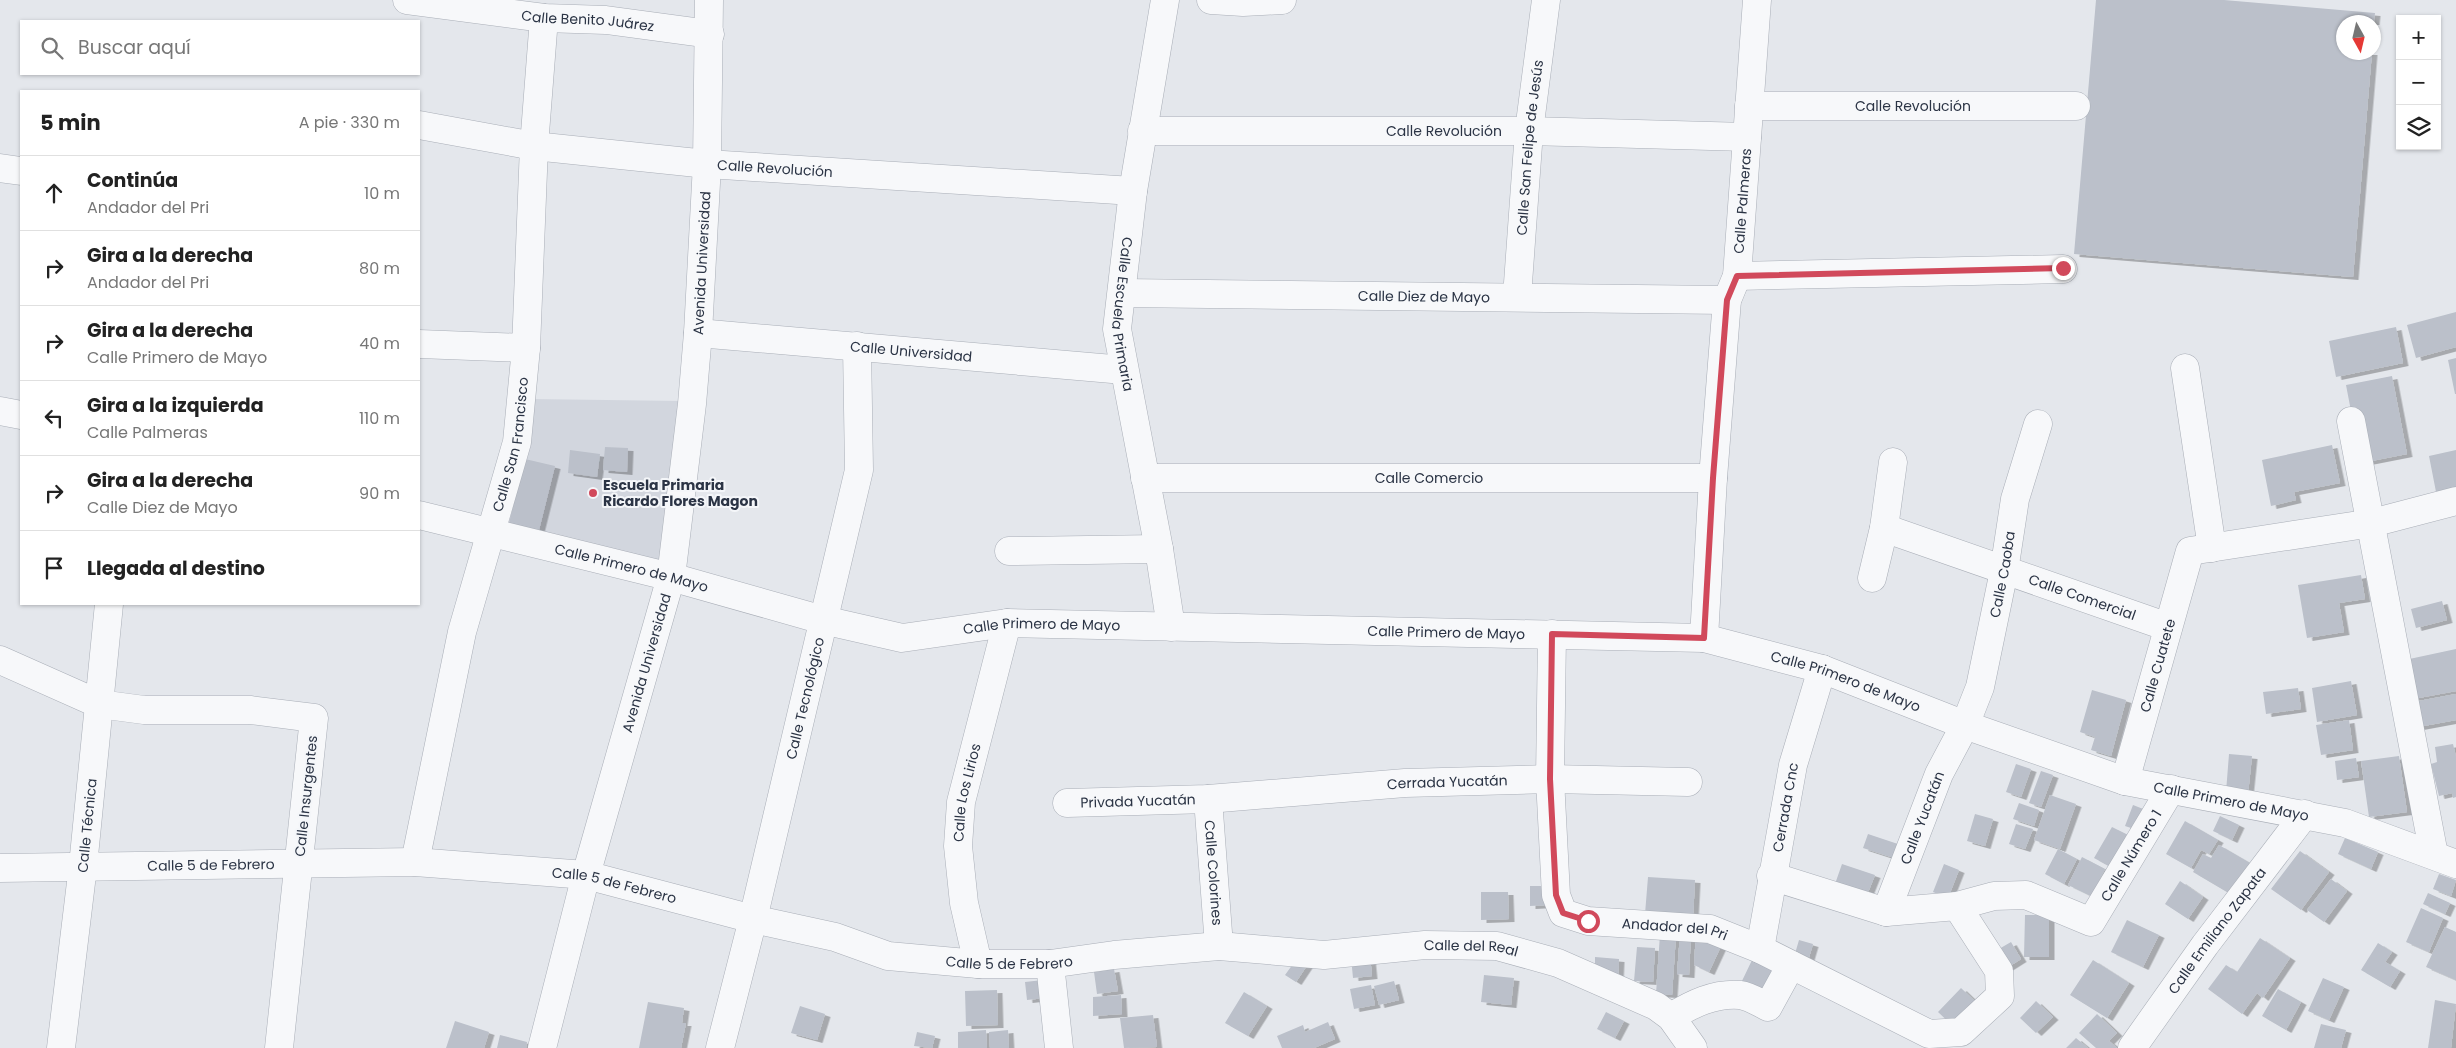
<!DOCTYPE html>
<html lang="es">
<head>
<meta charset="utf-8">
<style>
  :root { --surface:#fff; --page:#f2f2f2; --text:#222; --muted:#767676; --line:#e0e0e0 }
  body { margin:0; font-family:Poppins,sans-serif; background:var(--page); color:var(--text) }
  .controls { position:absolute; right:15px; top:15px; display:grid; overflow:hidden; border-radius:0px; box-shadow:0 1px 4px #0004 }
  .controls button { width:45px; height:45px; display:grid; place-items:center; padding:0; border:0; border-bottom:1px solid var(--line); background:var(--surface); color:var(--text); font:25px sans-serif }
  .compass { position:absolute; left:2336px; top:15px; width:45px; height:45px; border-radius:50%; background:var(--surface); box-shadow:0 1px 4px #0004; rotate:172deg }
  .stop { position:absolute; width:15px; height:15px; margin:-11px; border:4px solid #d1495b; border-radius:50%; background:#fff }
  .stop.end { background:#d1495b; border-color:#fff; box-shadow:0 1px 5px #0008 }
  .list { margin:0; padding:0; list-style:none }
  h2 { display:flex; justify-content:space-between; align-items:center; height:65px; margin:0; padding:0 20px; font-size:21px }
  h2 small { font-size:16px; font-weight:400; color:var(--muted) }
  .list li { display:grid; grid-template-columns:32px 1fr auto; gap:15px; align-items:center; box-sizing:border-box; height:75px; padding:0 20px; border-top:1px solid var(--line) }
  .list b { display:block; font-size:19px; white-space:nowrap }
  .list p { margin:0; font-size:16px; white-space:nowrap; color:var(--muted) }
  .list em { font-size:16px; font-style:normal; color:var(--muted) }
  .icon { flex:none; width:28px; height:28px; fill:none; stroke:currentColor; stroke-width:2; stroke-linecap:round; stroke-linejoin:round }
  .map { position:relative; flex:none; width:2456px; height:1048px; overflow:hidden }
  .search { position:absolute; background:var(--surface); box-shadow:0 1px 4px #0004; left:20px; top:20px; width:400px; height:55px; display:flex; align-items:center; gap:12px; box-sizing:border-box; padding:0 18px; border-radius:0px; color:var(--muted); font-size:19px }
  .panel { position:absolute; background:var(--surface); box-shadow:0 1px 4px #0004; left:20px; top:90px; width:400px; height:515px; border-radius:0px }
  .map>svg:first-child { display:block }
  .built { fill:#d2d6de }
  .building { fill:#bbc0ca; filter:url(#shadow) }
  .lines { fill:none; stroke-linecap:round; stroke-linejoin:round }
  .minor-casing { stroke:#a9aeb7; stroke-width:29 }
  .minor { stroke:#f7f8fa; stroke-width:28 }
  .route { stroke:#d1495b; stroke-width:6 }
  .poi-dot { fill:#d1495b; stroke:#f4f6f9; stroke-width:2 }
  .labels { text-anchor:middle; stroke-width:4; stroke-linejoin:round; paint-order:stroke }
  .street-label { font-size:14px; fill:#2b3445; stroke:#f4f6f9 }
  .poi-label { font-size:14px; font-weight:bold; fill:#2b3445; stroke:#f4f6f9; text-anchor:start }
</style>
</head>
<body>
<div class="map">
<svg width="2456" height="1048" viewBox="0 0 2456 1048">
  <defs>
    <filter id="shadow"><feDropShadow dx="5.5" dy="3" stdDeviation="0" flood-color="#0004"/></filter>
  </defs>
  <rect width="100%" height="100%" fill="#e4e7ec"/>
  <path class="built" d="M531,399L681,401L662,564L508,527L525,459Z"/>
  <path class="building" d="M2096,0H2224L2375,13L2374,22H2344V52H2372L2353,277L2074,254Z
    M2456,312V347L2416,358L2407,325Z
    M2396,327L2403,363L2336,377L2329,341Z
    M2456,358V394H2455L2448,360Z
    M2392,376L2407,454L2361,463L2346,385Z
    M2332,445L2340,483L2294,492L2296,500L2271,506L2262,460Z
    M605,447L628,448L627,472L603,470Z
    M570,450L600,454L597,477L568,473Z
    M2456,450V493L2437,497L2429,456Z
    M525,459L555,466L538,534L508,527Z
    M2361,575L2365,599L2339,603L2344,632L2307,638L2298,585Z
    M2442,601L2447,620L2416,628L2411,609Z
    M2456,649V691L2408,700L2400,661Z
    M2351,681L2357,715L2317,722L2312,688Z
    M2298,688L2301,709L2266,714L2263,692Z
    M2092,690L2126,700L2111,756L2091,750L2095,737L2080,732Z
    M2456,694V720L2413,728L2408,703Z
    M2349,720L2353,750L2321,755L2316,725Z
    M2453,744L2456,757V797L2453,798L2452,793L2439,796L2431,764L2437,762L2435,747Z
    M2229,754L2252,756L2248,794L2226,792Z
    M2399,756L2407,812L2369,817L2361,761Z
    M2356,758L2359,777L2337,780L2335,761Z
    M2016,764L2031,769L2021,797L2006,792Z
    M2041,771L2053,775L2041,807L2029,803Z
    M2050,795L2076,804L2060,849L2034,840Z
    M2019,803L2039,810L2034,826L2013,819Z
    M2133,805L2151,812L2143,832L2125,826Z
    M1975,814L1993,819L1985,846L1967,841Z
    M2220,816L2239,825L2232,840L2213,831Z
    M2185,821L2218,840L2209,854L2201,850L2191,868L2166,854Z
    M2016,824L2033,829L2025,849L2009,844Z
    M2112,827L2134,838L2116,870L2094,858Z
    M1868,834L1898,844L1894,858L1863,848Z
    M2345,838L2378,852L2371,869L2338,854Z
    M2219,845L2250,863L2232,895L2193,872L2203,854L2211,858Z
    M2058,849L2077,859L2064,884L2045,874Z
    M2300,851L2329,872L2301,910L2271,889Z
    M2082,857L2105,869L2091,896L2068,885Z
    M1842,864L1875,875L1867,895L1835,884Z
    M1944,864L1959,870L1948,898L1933,892Z
    M2439,874L2456,880L2451,896L2433,889Z
    M1648,877L1695,880L1693,918L1645,914Z
    M2331,879L2347,891L2324,922L2307,910Z
    M2180,881L2203,897L2188,919L2165,904Z
    M1530,886H1547L1548,905L1530,906Z
    M1481,892H1508L1509,919L1481,920Z
    M2428,893L2450,903L2445,914L2423,904Z
    M2421,908L2443,918L2429,952L2406,942Z
    M2025,915H2049V957H2024Z
    M2127,920L2159,935L2143,967L2111,952Z
    M2445,927L2456,932V980L2426,967Z
    M1696,932L1722,944L1709,972L1694,965Z
    M1660,934L1676,935L1672,995L1656,994Z
    M1680,934H1691L1689,975L1677,974Z
    M2260,938L2290,958L2263,998L2257,993L2242,1014L2208,989L2226,965L2237,972Z
    M1799,940L1813,944L1808,961L1794,957Z
    M2011,942L2021,959L2002,971L1992,953Z
    M2378,943L2392,952L2385,962L2400,971L2390,987L2361,970Z
    M1637,947L1655,948L1653,982L1634,981Z
    M1370,956L1372,976L1353,978L1351,957Z
    M1298,957L1308,964L1296,982L1285,975Z
    M1595,957L1619,959L1618,980L1595,973Z
    M1753,958L1778,970L1766,995L1741,983Z
    M2093,960L2129,983L2107,1018L2070,995Z
    M1114,969L1118,991L1097,994L1094,972Z
    M1484,975L1514,978L1511,1005L1481,1002Z
    M2323,978L2344,987L2329,1020L2308,1011Z
    M1043,980L1045,998L1027,1000L1025,982Z
    M1394,981L1399,1000L1379,1005L1374,986Z
    M1371,985L1375,1005L1354,1009L1350,989Z
    M1961,988L1980,1006L1956,1029L1938,1012Z
    M2278,989L2301,1002L2286,1030L2262,1016Z
    M997,990L998,1025L966,1026L965,991Z
    M1244,992L1267,1006L1248,1036L1225,1023Z
    M1121,995L1122,1014L1093,1016V997Z
    M2435,1000L2456,1004L2451,1048H2428Z
    M2036,1001L2053,1017L2036,1033L2020,1018Z
    M648,1002L684,1008L682,1023H686L681,1048H639Z
    M800,1006L825,1014L817,1040L791,1033Z
    M1606,1012L1624,1021L1615,1038L1597,1029Z
    M2097,1014L2117,1033L2109,1041L2117,1048H2096L2079,1033Z
    M1153,1015L1157,1047L1124,1048L1120,1018Z
    M455,1021L489,1032L484,1048H446Z
    M1328,1022L1335,1039L1314,1048H1282L1277,1036L1303,1025L1305,1032Z
    M2321,1024L2346,1030L2341,1048H2314Z
    M986,1030L987,1048H958V1032Z
    M1008,1030L1009,1048H990L989,1032Z
    M917,1032L935,1036L932,1048L914,1046Z
    M500,1035L527,1042L526,1048H497Z
    M2076,1038L2088,1048H2066Z"/>
  <g class="lines">
    <g class="minor-casing">
      <g id="minor">
        <path id="s1" d="M407,0L544,18L606,20L710,34"/>
        <path id="s2" d="M1165,0L1133,191L1117,329L1159,549L1171,627"/>
        <path d="M1211,0L1243,2L1282,0"/>
        <path id="s3" d="M1749,106H2076"/>
        <path id="s4" d="M419,125L534,146L707,164L1133,191"/>
        <path id="s5" d="M1142,131H1529L1747,137"/>
        <path d="M0,168L21,171"/>
        <path d="M1737,276L2063,269"/>
        <path id="s6" d="M1122,293L1727,300"/>
        <path id="s7" d="M1517,297L1529,131L1546,0"/>
        <path id="s8" d="M698,333L1124,370"/>
        <path d="M419,344L526,348"/>
        <path d="M2185,368L2212,548"/>
        <path d="M0,411L21,415"/>
        <path d="M2351,421L2434,855"/>
        <path id="s9" d="M1145,478H1713"/>
        <path id="s10" d="M419,515L671,577L823,620L902,638L1007,623L1704,638L1822,669L1965,725L2125,781L2345,823L2456,864"/>
        <path id="s11" d="M1884,528L2168,627"/>
        <path d="M1009,551L1159,549"/>
        <path d="M1872,578L1884,528L1893,462"/>
        <path id="s12" d="M1552,634L1550,779L1556,895L1563,913L1588,921L1710,929L1760,949L1929,1034L1961,1032L2000,996L1999,971L1957,906"/>
        <path id="s13" d="M1704,638L1713,478L1727,300L1737,276L1757,0"/>
        <path d="M0,660L99,704L144,710H250L314,718L279,1048"/>
        <path id="s14" d="M2125,781L2190,551L2372,523L2456,501"/>
        <path id="s15" d="M1208,799L1219,946"/>
        <path id="s16" d="M1067,803L1208,799L1405,783L1550,779L1688,782"/>
        <path id="s17" d="M415,862L462,632L517,442L526,348L534,146L544,18"/>
        <path id="s18" d="M0,868L415,862L586,875L753,919L835,937L888,956L978,964H1050L1114,955L1219,946L1324,955L1425,945L1497,946L1558,963L1656,1006L1671,1017L1693,1048"/>
        <path id="s19" d="M1771,876L1886,912L1957,906L1994,896L2026,895L2091,922L2171,789"/>
        <path id="s20" d="M1886,912L1939,774L1965,725L1980,687L2004,571L2015,499L2038,424"/>
        <path id="s21" d="M1760,949L1793,765L1822,669"/>
        <path id="s22" d="M978,964L964,903L958,846L961,802L1007,623"/>
        <path d="M1050,964L1059,1048"/>
        <path d="M1671,1017C1692,1004 1714,993 1740,995C1749,996 1760,1003 1768,1007L1791,965"/>
        <path id="s23" d="M61,1048L83,866L109,604"/>
        <path id="s24" d="M542,1048L586,875L671,577L692,404L698,333L707,164L709,0"/>
        <path id="s25" d="M720,1048L753,919L859,470L857,346"/>
        <path id="s26" d="M2132,1048L2205,945L2305,814"/>
      </g>
    </g>
    <use href="#minor" class="minor"/>
  </g>
  <g class="lines">
    <path class="route" d="M1588,921L1563,913L1556,895L1550,779L1552,634L1704,638L1713,478L1727,300L1737,276L2063,268"/>
  </g>
  <circle class="poi-dot" cx="593" cy="493" r="5"/>
  <g class="labels">
    <g class="street-label">
      <text dy="5" stroke="none"><textPath href="#s1" startOffset="182">Calle Benito Juárez</textPath></text>
      <text dy="5" stroke="none"><textPath href="#s3" startOffset="164">Calle Revolución</textPath></text>
      <text dy="5" stroke="none"><textPath href="#s5" startOffset="302">Calle Revolución</textPath></text>
      <text dy="5" stroke="none"><textPath href="#s7" startOffset="150">Calle San Felipe de Jesús</textPath></text>
      <text dy="5" stroke="none"><textPath href="#s4" startOffset="359">Calle Revolución</textPath></text>
      <text dy="5" stroke="none"><textPath href="#s13" startOffset="440">Calle Palmeras</textPath></text>
      <text dy="5" stroke="none"><textPath href="#s24" startOffset="804">Avenida Universidad</textPath></text>
      <text dy="5" stroke="none"><textPath href="#s6" startOffset="302">Calle Diez de Mayo</textPath></text>
      <text dy="5" stroke="none"><textPath href="#s2" startOffset="318">Calle Escuela Primaria</textPath></text>
      <text dy="5" stroke="none"><textPath href="#s8" startOffset="214">Calle Universidad</textPath></text>
      <text dy="5" stroke="none"><textPath href="#s17" startOffset="429">Calle San Francisco</textPath></text>
      <text dy="5" stroke="none"><textPath href="#s9" startOffset="284">Calle Comercio</textPath></text>
      <text dy="5" stroke="none"><textPath href="#s10" startOffset="219">Calle Primero de Mayo</textPath></text>
      <text dy="5" stroke="none"><textPath href="#s20" startOffset="359">Calle Caoba</textPath></text>
      <text dy="5" stroke="none"><textPath href="#s11" startOffset="210">Calle Comercial</textPath></text>
      <text dy="5" stroke="none"><textPath href="#s10" startOffset="639">Calle Primero de Mayo</textPath></text>
      <text dy="5" stroke="none"><textPath href="#s10" startOffset="1044">Calle Primero de Mayo</textPath></text>
      <text dy="5" stroke="none"><textPath href="#s24" startOffset="399">Avenida Universidad</textPath></text>
      <text dy="5" stroke="none"><textPath href="#s14" startOffset="120">Calle Cuatete</textPath></text>
      <text dy="5" stroke="none"><textPath href="#s10" startOffset="1450">Calle Primero de Mayo</textPath></text>
      <text dy="5" stroke="none"><textPath href="#s25" startOffset="360">Calle Tecnológico</textPath></text>
      <text dy="5" stroke="none"><textPath href="#s16" startOffset="381">Cerrada Yucatán</textPath></text>
      <text dy="5" stroke="none"><textPath href="#s22" startOffset="174">Calle Los Lirios</textPath></text>
      <text transform="translate(306 796) rotate(-84)" y="5">Calle Insurgentes</text>
      <text dy="5" stroke="none"><textPath href="#s16" startOffset="71">Privada Yucatán</textPath></text>
      <text dy="5" stroke="none"><textPath href="#s10" startOffset="1855">Calle Primero de Mayo</textPath></text>
      <text dy="5" stroke="none"><textPath href="#s21" startOffset="144">Cerrada Cnc</textPath></text>
      <text dy="5" stroke="none"><textPath href="#s20" startOffset="101">Calle Yucatán</textPath></text>
      <text dy="5" stroke="none"><textPath href="#s23" startOffset="224">Calle Técnica</textPath></text>
      <text dy="5" stroke="none"><textPath href="#s19" startOffset="410">Calle Número 1</textPath></text>
      <text dy="5" stroke="none"><textPath href="#s18" startOffset="211">Calle 5 de Febrero</textPath></text>
      <text dy="5" stroke="none"><textPath href="#s15" startOffset="74">Calle Colorines</textPath></text>
      <text dy="5" stroke="none"><textPath href="#s18" startOffset="616">Calle 5 de Febrero</textPath></text>
      <text dy="5" stroke="none"><textPath href="#s26" startOffset="145">Calle Emiliano Zapata</textPath></text>
      <text dy="5" stroke="none"><textPath href="#s12" startOffset="394">Andador del Pri</textPath></text>
      <text dy="5" stroke="none"><textPath href="#s18" startOffset="1485">Calle del Real</textPath></text>
      <text dy="5" stroke="none"><textPath href="#s18" startOffset="1021">Calle 5 de Febrero</textPath></text>
    </g>
    <g class="poi-label">
      <text x="603" y="490">Escuela Primaria<tspan x="603" dy="16">Ricardo Flores Magon</tspan></text>
    </g>
  </g>
</svg>
<div class="controls">
<button>+</button>
<button>−</button>
<button><svg class="icon" aria-label="layers" viewBox="0 0 24 24"><path d="M12 4l9 5-9 5-9-5zM3 14l9 5 9-5"/></svg></button>
</div>
<svg class="compass" viewBox="-18 -18 36 36"><path d="M0-13l5 13h-10z" fill="#e53935"/><path d="M0 13l5-13h-10z" fill="#767676"/></svg>
<div class="stop" style="left:1588px;top:921px"></div>
<div class="stop end" style="left:2063px;top:268px"></div>
<div class="search"><svg class="icon" aria-label="search" viewBox="0 0 24 24"><circle cx="10" cy="10" r="6"/><path d="M15 15l6 6"/></svg>Buscar aquí</div>
<section class="panel">
<h2>5 min<small>A pie · 330 m</small></h2>
<ul class="list">
<li><svg class="icon" aria-label="ahead" viewBox="0 0 24 24"><path d="M12 20V5M6 11l6-6 6 6"/></svg><div><b>Continúa</b><p>Andador del Pri</p></div><em>10 m</em></li>
<li><svg class="icon" aria-label="right" viewBox="0 0 24 24"><path d="M7 20v-9h11M14 6l5 5-5 5"/></svg><div><b>Gira a la derecha</b><p>Andador del Pri</p></div><em>80 m</em></li>
<li><svg class="icon" aria-label="right" viewBox="0 0 24 24"><path d="M7 20v-9h11M14 6l5 5-5 5"/></svg><div><b>Gira a la derecha</b><p>Calle Primero de Mayo</p></div><em>40 m</em></li>
<li><svg class="icon" aria-label="left" viewBox="0 0 24 24"><path d="M17 20v-9H6M10 6l-5 5 5 5"/></svg><div><b>Gira a la izquierda</b><p>Calle Palmeras</p></div><em>110 m</em></li>
<li><svg class="icon" aria-label="right" viewBox="0 0 24 24"><path d="M7 20v-9h11M14 6l5 5-5 5"/></svg><div><b>Gira a la derecha</b><p>Calle Diez de Mayo</p></div><em>90 m</em></li>
<li><svg class="icon" aria-label="arrive" viewBox="0 0 24 24"><path d="M6 21V4h12l-3 4 3 4H6"/></svg><div><b>Llegada al destino</b></div></li>
</ul>
</section>
</div>
</body>
</html>
